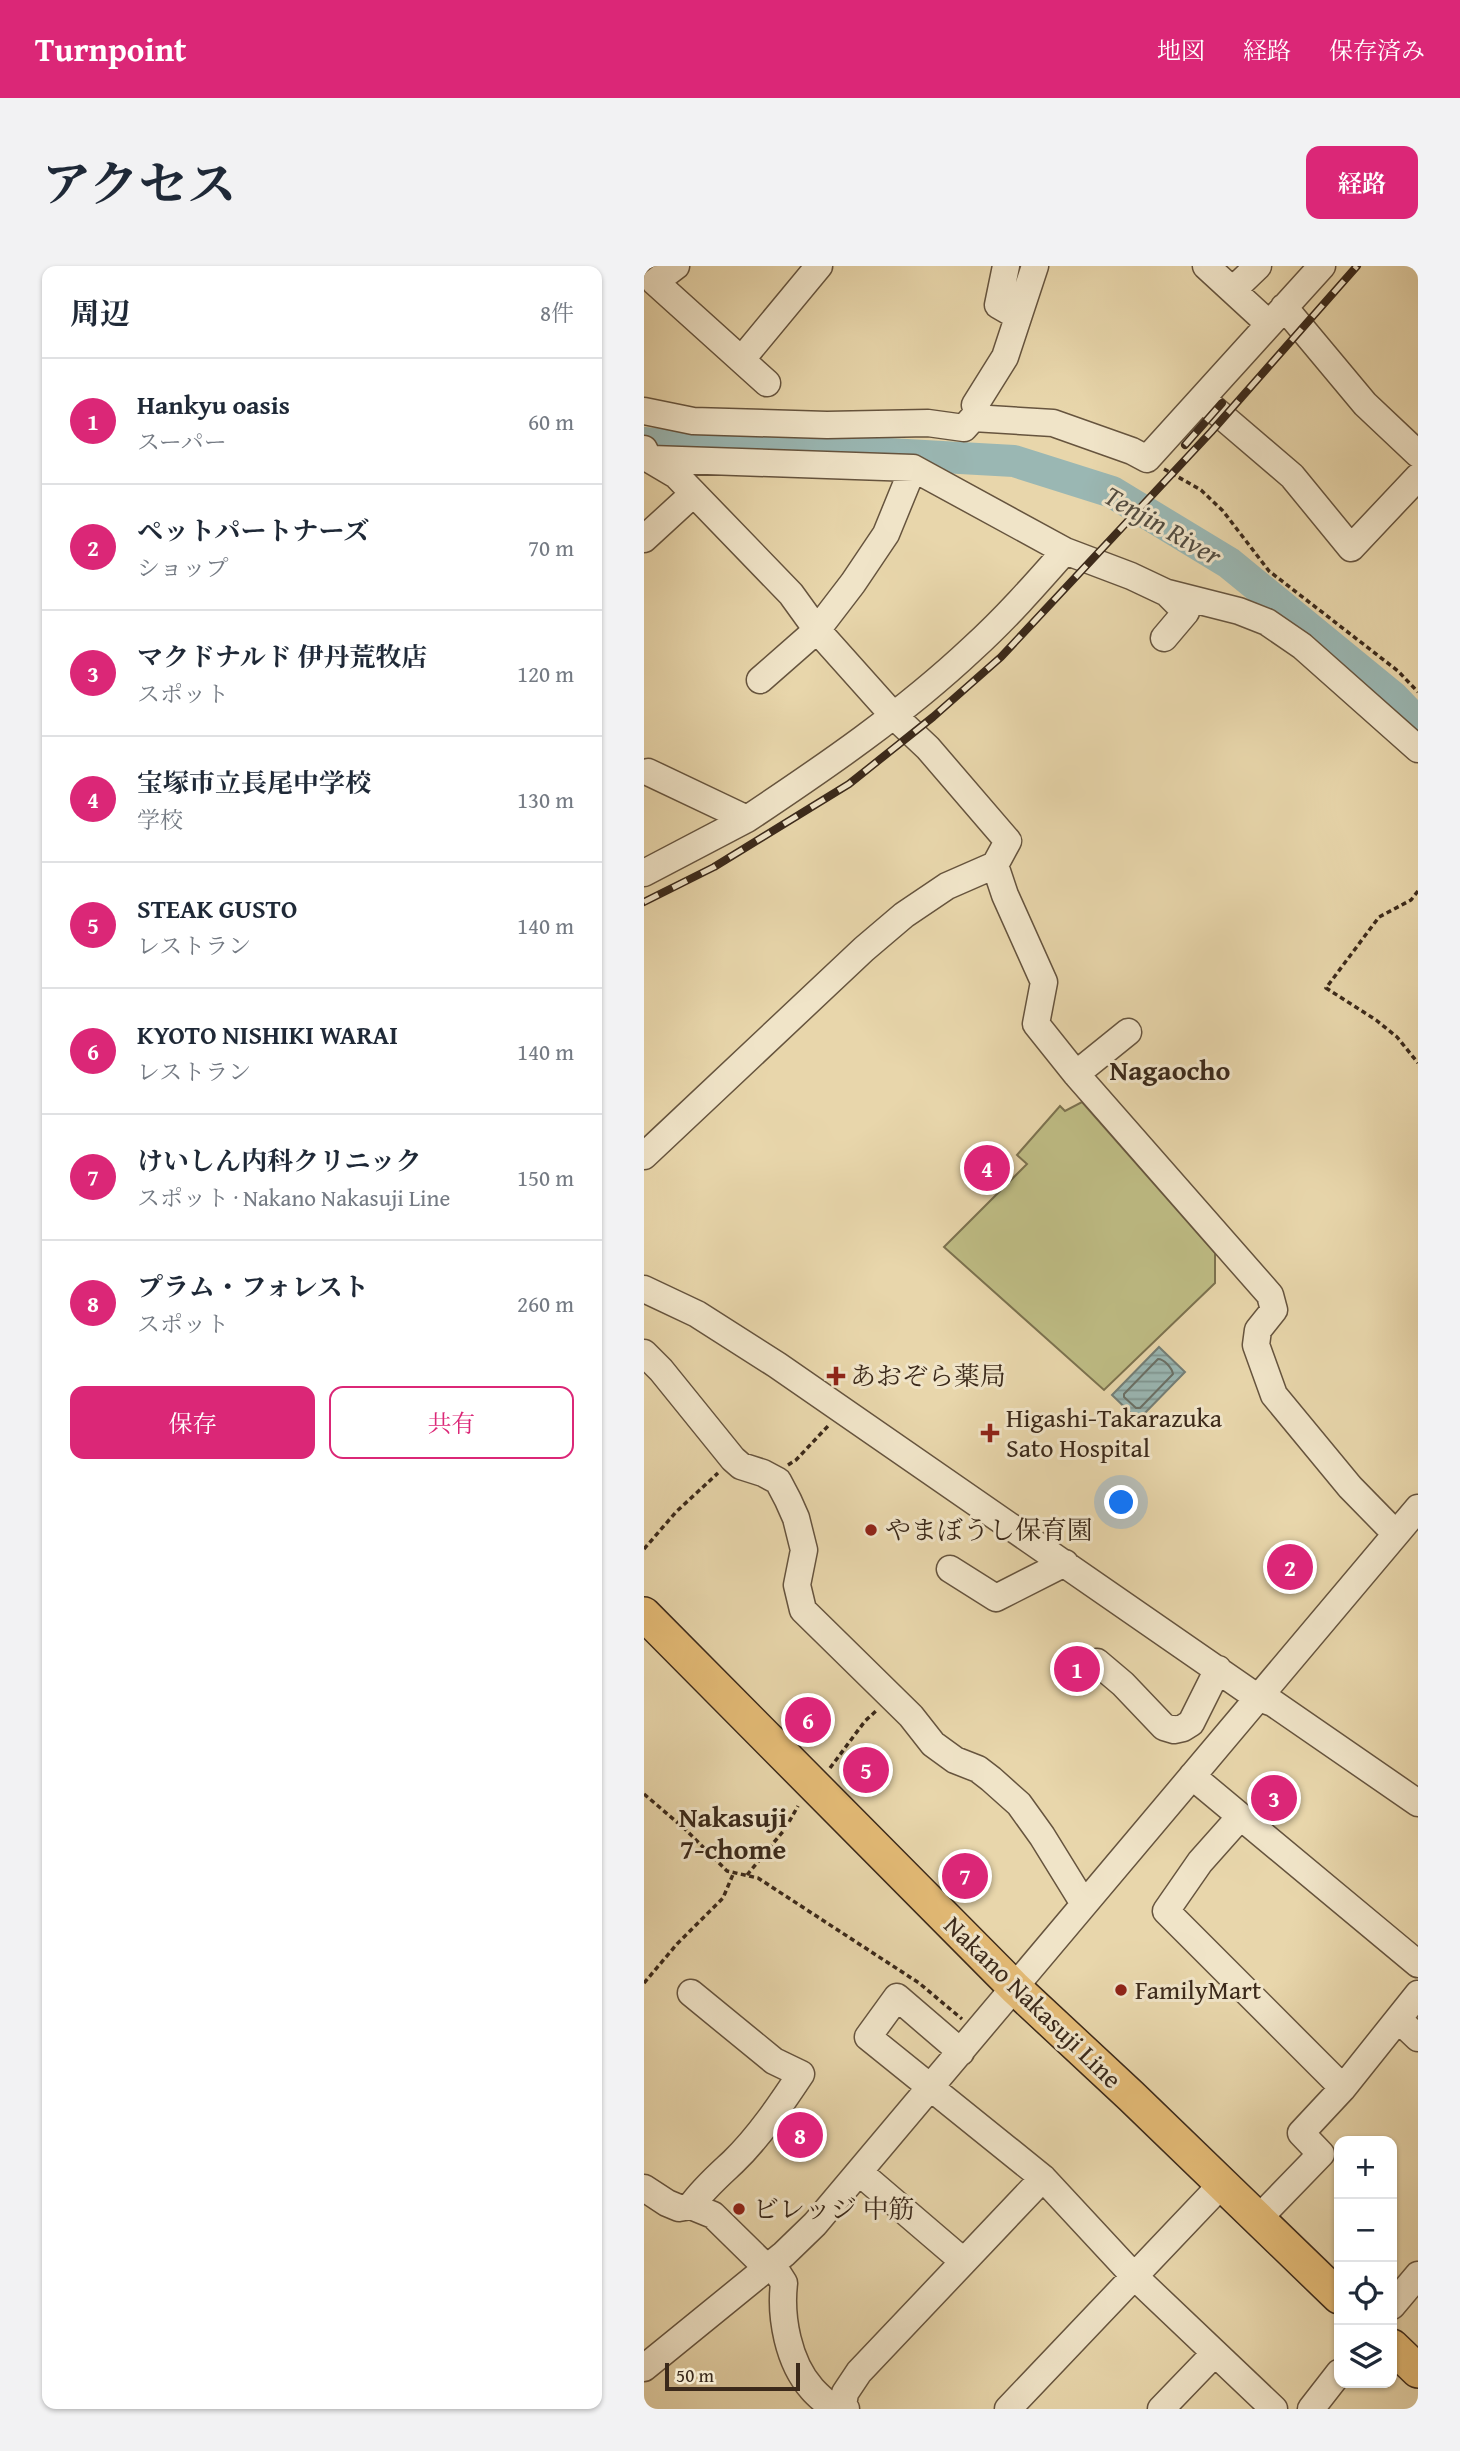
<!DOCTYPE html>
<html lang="ja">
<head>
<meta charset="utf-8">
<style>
  :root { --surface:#fff; --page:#f2f2f3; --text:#1f2937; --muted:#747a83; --line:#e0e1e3; --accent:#db2777 }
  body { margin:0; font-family:"Gentium Book Plus","Noto Serif JP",serif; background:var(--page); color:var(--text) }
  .controls { position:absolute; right:21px; bottom:21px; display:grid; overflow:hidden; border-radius:14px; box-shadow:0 2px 5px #0004 }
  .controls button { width:63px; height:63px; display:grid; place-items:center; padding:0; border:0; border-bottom:2px solid var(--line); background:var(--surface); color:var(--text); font:35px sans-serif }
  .scale { position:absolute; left:21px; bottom:18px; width:135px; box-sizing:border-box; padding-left:7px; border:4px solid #3b291a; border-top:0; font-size:19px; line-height:24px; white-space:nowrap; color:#3b291a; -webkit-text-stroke:5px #f0e4c8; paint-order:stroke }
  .you { position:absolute; left:478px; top:1237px; width:24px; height:24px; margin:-18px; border:5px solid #fff; border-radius:50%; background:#1a73e8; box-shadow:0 0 0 10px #1a73e833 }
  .badge { display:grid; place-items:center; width:46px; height:46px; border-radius:50%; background:var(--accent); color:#fff; font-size:23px; font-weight:700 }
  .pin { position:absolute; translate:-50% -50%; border:4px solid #fff; box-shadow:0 2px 7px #0006 }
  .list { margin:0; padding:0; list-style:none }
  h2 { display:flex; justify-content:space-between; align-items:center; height:91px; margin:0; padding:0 28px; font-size:30px }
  h2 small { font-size:23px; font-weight:400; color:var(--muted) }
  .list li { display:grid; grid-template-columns:46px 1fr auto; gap:21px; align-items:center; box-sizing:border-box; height:126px; padding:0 28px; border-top:2px solid var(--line) }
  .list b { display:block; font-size:26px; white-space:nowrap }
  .list p { margin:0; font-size:23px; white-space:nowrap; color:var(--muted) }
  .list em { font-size:23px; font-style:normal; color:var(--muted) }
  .actions { display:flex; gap:14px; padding:21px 28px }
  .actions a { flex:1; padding:16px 0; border:2px solid var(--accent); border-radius:14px; text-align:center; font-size:24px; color:var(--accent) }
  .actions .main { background:var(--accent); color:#fff }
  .icon { flex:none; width:38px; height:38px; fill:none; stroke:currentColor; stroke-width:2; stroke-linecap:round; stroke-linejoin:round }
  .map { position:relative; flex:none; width:774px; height:2143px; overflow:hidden; border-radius:14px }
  header { display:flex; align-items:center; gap:42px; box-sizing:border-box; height:98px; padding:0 35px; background:var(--accent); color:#fff }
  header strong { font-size:33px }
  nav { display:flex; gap:38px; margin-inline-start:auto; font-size:24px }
  .intro { display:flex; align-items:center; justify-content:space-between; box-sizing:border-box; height:168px; padding:0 42px }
  h1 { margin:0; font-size:49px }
  .button { padding:18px 32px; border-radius:14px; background:var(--accent); color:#fff; font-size:24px; font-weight:700 }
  main { display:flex; gap:42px; padding:0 42px }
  aside { flex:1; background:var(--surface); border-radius:14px; box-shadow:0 2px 5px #0004 }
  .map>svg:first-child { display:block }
  .grass { fill:#bebc84; stroke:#7c724f; stroke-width:2 }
  .water { fill:url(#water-rules); stroke:#747e76; stroke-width:2 }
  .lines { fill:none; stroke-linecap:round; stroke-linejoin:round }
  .shore { stroke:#6a7066; stroke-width:2 }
  .river { stroke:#9ab7b3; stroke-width:32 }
  .minor-casing { stroke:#66543e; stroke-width:29 }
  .major-casing { stroke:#3b291a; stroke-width:36 }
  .path { stroke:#3b291a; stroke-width:3.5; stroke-dasharray:5 3.5; stroke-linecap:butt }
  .minor { stroke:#f0e4c8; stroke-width:26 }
  .major { stroke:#e4bb76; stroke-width:33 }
  .rail-casing { stroke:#3b291a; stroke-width:8 }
  .rail { stroke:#f0e4c8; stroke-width:5; stroke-dasharray:16; stroke-linecap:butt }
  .poi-dot { fill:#8f2418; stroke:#f0e4c8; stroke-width:2.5 }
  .labels { text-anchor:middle; stroke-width:6; stroke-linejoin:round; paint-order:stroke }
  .poi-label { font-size:26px; fill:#3b291a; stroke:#f0e4c8; text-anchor:start }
  .street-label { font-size:26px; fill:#3b291a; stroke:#f0e4c8 }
  .water-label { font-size:28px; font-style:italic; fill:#534c40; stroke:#f0e4c8 }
  .neighbourhood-label { font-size:28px; font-weight:bold; fill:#3b291a; stroke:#f0e4c8 }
</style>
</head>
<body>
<header>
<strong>Turnpoint</strong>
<nav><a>地図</a><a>経路</a><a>保存済み</a></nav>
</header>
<div class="intro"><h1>アクセス</h1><a class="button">経路</a></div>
<main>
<aside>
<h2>周辺<small>8件</small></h2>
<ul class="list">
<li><span class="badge">1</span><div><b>Hankyu oasis</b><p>スーパー</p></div><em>60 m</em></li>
<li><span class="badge">2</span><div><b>ペットパートナーズ</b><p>ショップ</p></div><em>70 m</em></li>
<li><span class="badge">3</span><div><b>マクドナルド 伊丹荒牧店</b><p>スポット</p></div><em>120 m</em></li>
<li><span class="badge">4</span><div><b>宝塚市立長尾中学校</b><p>学校</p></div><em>130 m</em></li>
<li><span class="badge">5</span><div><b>STEAK GUSTO</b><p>レストラン</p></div><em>140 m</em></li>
<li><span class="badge">6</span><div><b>KYOTO NISHIKI WARAI</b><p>レストラン</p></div><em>140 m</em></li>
<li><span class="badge">7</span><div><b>けいしん内科クリニック</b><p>スポット · Nakano Nakasuji Line</p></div><em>150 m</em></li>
<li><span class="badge">8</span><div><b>プラム・フォレスト</b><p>スポット</p></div><em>260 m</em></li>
</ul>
<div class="actions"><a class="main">保存</a><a>共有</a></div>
</aside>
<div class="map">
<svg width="774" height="2143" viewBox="0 0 774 2143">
  <defs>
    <pattern id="water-rules" width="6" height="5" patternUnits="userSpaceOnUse" patternTransform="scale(1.75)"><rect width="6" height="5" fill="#9ab7b3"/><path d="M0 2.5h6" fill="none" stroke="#7f9591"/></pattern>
  </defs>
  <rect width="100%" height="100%" fill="#e8d6ab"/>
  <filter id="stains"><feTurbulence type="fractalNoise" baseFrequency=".00286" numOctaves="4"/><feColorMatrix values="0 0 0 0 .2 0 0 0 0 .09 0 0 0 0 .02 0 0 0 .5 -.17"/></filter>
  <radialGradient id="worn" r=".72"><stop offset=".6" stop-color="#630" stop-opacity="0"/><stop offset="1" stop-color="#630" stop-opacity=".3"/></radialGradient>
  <path class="grass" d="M438,836L571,987V1017L460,1124L300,981L383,898L373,889L416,840L421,845Z"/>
  <path class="water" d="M515,1081L541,1106L494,1154L468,1129Z"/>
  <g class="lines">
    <path class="shore" d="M514,1093C520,1093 528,1102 529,1108L496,1142H492L480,1131V1128Z"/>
    <path class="river" d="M0,177L32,180L173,184L370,195L468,226L585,297L750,432L774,457"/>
    <g class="minor-casing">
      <path id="minor" d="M32,0L11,16L123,117
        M362,0L354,39L373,50
        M562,0L625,58
        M589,24L614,0
        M640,41L721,138L774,188
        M98,93L175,0
        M558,133L648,210L707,282L774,211
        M331,139L361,91L391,0
        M0,145L49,155L183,159L284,157L320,162L329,152L409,157L488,185L503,193L678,0
        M0,183L5,193L32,209L147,328L173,364L249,449L284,482L364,575L351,599L361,629L400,716L392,758L432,808L626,1029L630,1044L614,1064L612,1079L630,1129L706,1221L752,1268
        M7,193L269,202L242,268L209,317L173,364L116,414
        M269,202L421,285L487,310L523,327L542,346L520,372
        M0,273L49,228
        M524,327L595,345L623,356L658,380L774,483
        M103,553C181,501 260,447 329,382C362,352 391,319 421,285
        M0,607L103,553L4,506
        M432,808L484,766
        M0,890L220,683L260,649L303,620L351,599
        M0,1023L53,1048L133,1099L604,1425L615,1432L629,1437L774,1537
        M0,1087L17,1104L89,1193L97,1200L119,1207L134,1215L144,1234L152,1252L160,1284L153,1319L159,1344L267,1450L289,1478L311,1494L334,1503L347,1513L375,1538L398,1570L440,1638
        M306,1303L352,1332L421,1297
        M453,1396L479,1418L520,1461L530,1464L539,1462L547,1457L574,1403
        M548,1510L774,1698
        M596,1551L556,1596L522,1645L699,1822
        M47,1727L130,1795L157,1808C137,1838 115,1871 89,1896C74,1910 59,1923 47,1940
        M755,1754L774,1772
        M317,1786L253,1731L224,1771L399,1912L490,2010L630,2143
        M215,1906L319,1995
        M0,1922L23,1937L35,1942L47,1940L69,1949L123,2002
        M614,1953L677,1888L657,1867L699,1822L774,1728
        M128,1998L140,2017C136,2051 144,2096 168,2123C174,2130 182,2136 188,2142
        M748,2040L774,2009
        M0,2102L140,1988L171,1958L774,1242
        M202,2143L199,2140L201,2127L215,2106L399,1912
        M364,2143L578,1918
        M517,2143L571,2087
        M667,2143L695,2107"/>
    </g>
    <g class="major-casing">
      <path id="major" d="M0,1348L371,1722L487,1830L695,2031
        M748,2080L774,2105"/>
    </g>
    <path class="path" d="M520,203L557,224L579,245L625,305L754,405L774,426
      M774,625L767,634L735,651L682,722L732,754L753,771L774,797
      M144,1199L152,1194L184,1160
      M0,1283L32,1246L74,1207
      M186,1502L221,1455L232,1445
      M0,1528L41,1563L83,1605L114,1612L275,1717L318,1753
      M103,1609L141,1563L154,1540
      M0,1717L33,1678L79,1632L90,1606"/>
    <use href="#minor" class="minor"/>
    <use href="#major" class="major"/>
    <g class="rail-casing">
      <path id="rail" d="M541,179L578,137
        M0,636L70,601L205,518L289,451L357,391L567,166L713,0"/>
    </g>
    <use href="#rail" class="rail"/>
  </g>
  <g class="poi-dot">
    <path d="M188.5 1099.5h7v7h7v7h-7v7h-7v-7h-7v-7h7z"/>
    <path d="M342.5 1156.5h7v7h7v7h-7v7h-7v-7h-7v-7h7z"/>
    <circle cx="227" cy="1264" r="7"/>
    <circle cx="477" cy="1724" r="7"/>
    <circle cx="95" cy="1943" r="7"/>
  </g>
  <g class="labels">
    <g class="poi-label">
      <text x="206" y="1119">あおぞら薬局</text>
      <text x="362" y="1161">Higashi-Takarazuka<tspan x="362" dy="30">Sato Hospital</tspan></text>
      <text x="241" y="1273">やまぼうし保育園</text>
      <text x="491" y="1733">FamilyMart</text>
      <text x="109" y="1952">ビレッジ 中筋</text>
    </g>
    <g class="street-label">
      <text transform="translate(389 1736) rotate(44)" y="9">Nakano Nakasuji Line</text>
    </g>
    <g class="water-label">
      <text transform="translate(519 259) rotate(30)" y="10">Tenjin River</text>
    </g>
    <g class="neighbourhood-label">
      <text x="526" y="814">Nagaocho</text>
      <text x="89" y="1561">Nakasuji<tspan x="89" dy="32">7-chome</tspan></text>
    </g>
  </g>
  <rect width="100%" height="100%" filter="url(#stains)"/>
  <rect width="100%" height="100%" fill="url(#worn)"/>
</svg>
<div class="controls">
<button>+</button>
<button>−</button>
<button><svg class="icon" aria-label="locate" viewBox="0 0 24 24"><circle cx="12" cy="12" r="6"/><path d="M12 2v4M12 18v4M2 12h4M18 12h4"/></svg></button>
<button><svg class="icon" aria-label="layers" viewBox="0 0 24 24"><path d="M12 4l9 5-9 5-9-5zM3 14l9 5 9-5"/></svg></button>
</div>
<div class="scale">50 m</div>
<div class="you"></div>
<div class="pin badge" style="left:433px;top:1403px">1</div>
<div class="pin badge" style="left:646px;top:1301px">2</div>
<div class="pin badge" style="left:630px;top:1532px">3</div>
<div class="pin badge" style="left:343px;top:902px">4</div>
<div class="pin badge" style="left:222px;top:1504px">5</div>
<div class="pin badge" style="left:164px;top:1454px">6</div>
<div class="pin badge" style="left:321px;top:1610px">7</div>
<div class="pin badge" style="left:156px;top:1869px">8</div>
</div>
</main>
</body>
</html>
